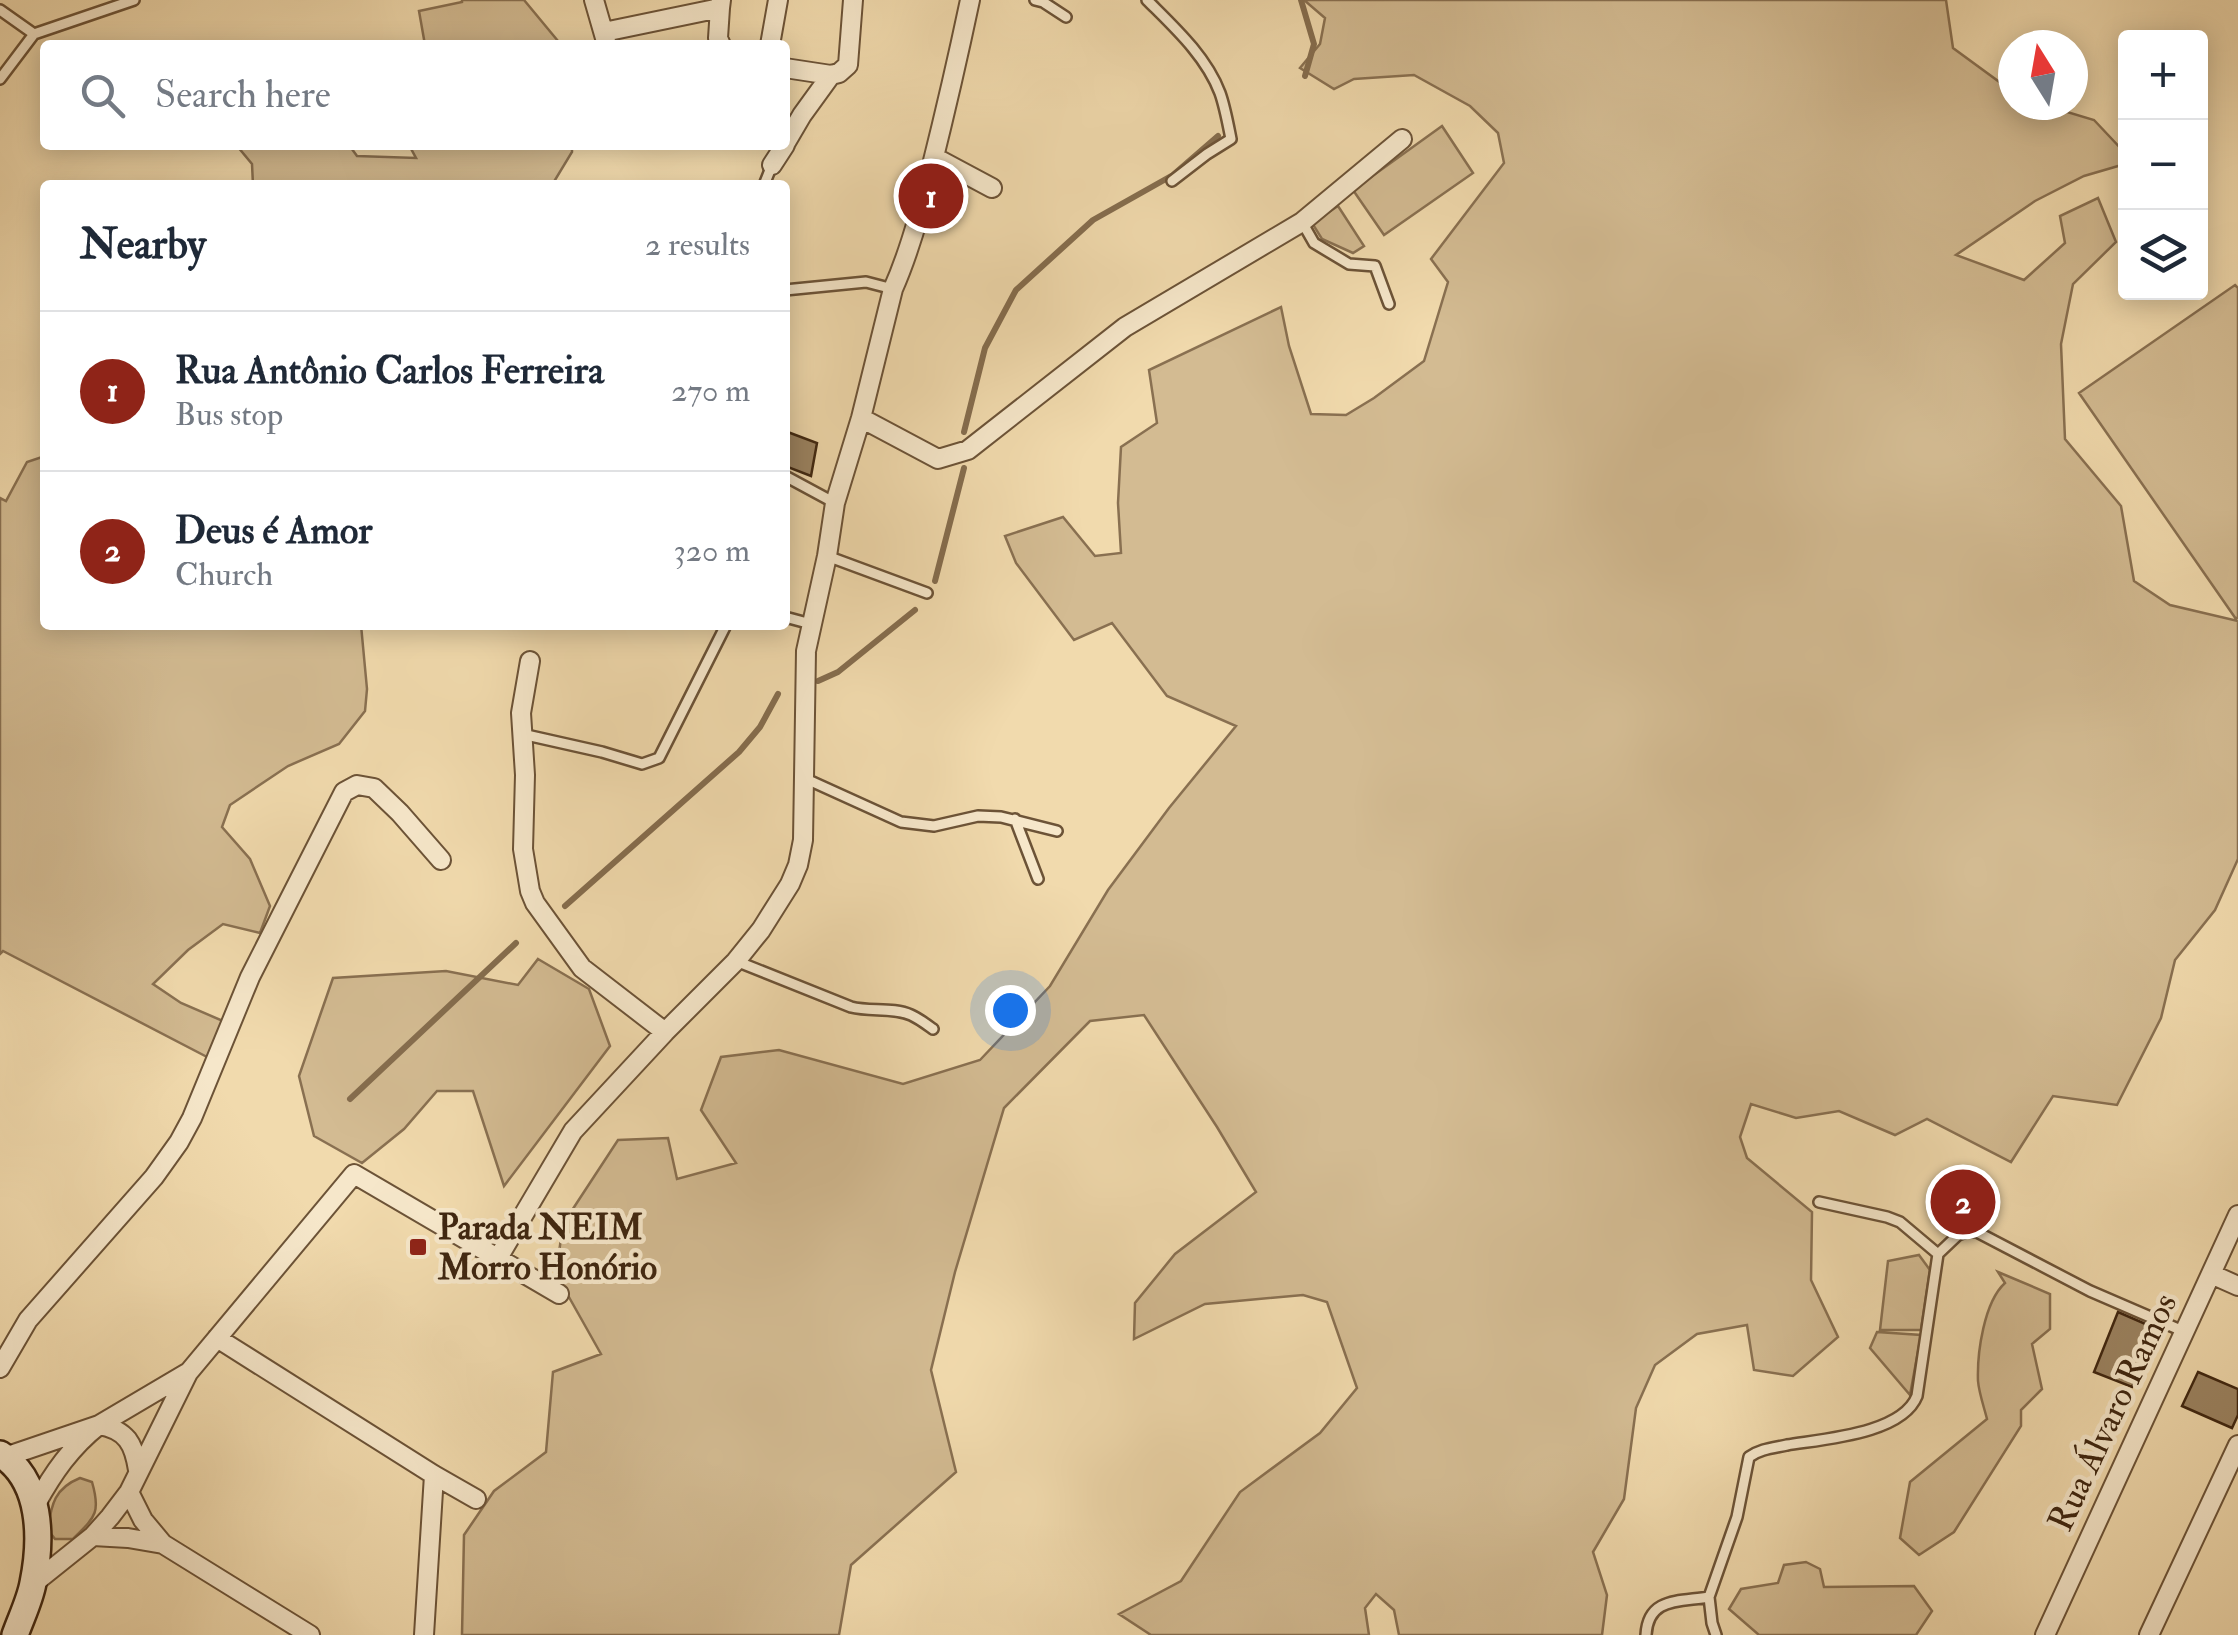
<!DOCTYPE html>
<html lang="en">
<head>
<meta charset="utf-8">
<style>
  :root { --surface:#fff; --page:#f6f6f7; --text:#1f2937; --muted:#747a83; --line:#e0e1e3; --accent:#8f2418 }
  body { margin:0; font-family:"IM FELL Double Pica",serif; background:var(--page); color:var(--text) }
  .controls { position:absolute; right:30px; top:30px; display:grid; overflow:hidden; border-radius:10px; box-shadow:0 5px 25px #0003 }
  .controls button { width:90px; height:90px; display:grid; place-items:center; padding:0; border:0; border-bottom:2px solid var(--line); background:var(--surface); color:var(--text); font:50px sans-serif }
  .compass { position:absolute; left:1998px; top:30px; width:90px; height:90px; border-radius:50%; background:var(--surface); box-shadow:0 5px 25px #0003; rotate:349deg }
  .you { position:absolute; left:1010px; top:1010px; width:35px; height:35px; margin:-25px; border:8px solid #fff; border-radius:50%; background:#1a73e8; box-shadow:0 0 0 15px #1a73e833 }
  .badge { display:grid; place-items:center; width:65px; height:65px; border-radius:50%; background:var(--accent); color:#fff; font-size:32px; font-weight:700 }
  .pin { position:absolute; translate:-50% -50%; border:5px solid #fff; box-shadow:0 2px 10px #0006 }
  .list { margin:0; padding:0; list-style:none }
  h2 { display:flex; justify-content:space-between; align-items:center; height:130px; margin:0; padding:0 40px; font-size:42px }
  h2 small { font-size:32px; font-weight:400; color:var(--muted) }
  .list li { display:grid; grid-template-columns:65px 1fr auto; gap:30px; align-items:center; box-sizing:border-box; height:160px; padding:0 40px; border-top:2px solid var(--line) }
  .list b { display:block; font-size:38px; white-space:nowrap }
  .list p { margin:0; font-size:32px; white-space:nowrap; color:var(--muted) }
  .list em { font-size:32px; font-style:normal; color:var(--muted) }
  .icon { flex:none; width:55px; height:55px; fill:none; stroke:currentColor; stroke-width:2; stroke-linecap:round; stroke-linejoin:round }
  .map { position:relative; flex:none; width:2238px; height:1635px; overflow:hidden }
  .search { position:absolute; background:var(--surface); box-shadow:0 5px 25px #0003; left:40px; top:40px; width:750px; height:110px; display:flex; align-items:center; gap:25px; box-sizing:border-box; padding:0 35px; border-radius:10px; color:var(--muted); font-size:38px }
  .panel { position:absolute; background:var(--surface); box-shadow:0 5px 25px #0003; left:40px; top:180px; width:750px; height:450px; border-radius:10px }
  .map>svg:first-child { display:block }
  .green { fill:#d3bb92; stroke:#897051; stroke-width:2.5 }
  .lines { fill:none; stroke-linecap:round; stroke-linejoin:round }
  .stream { stroke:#856d4e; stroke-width:6 }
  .building { fill:#9c8462; stroke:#3f2610; stroke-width:2.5 }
  .lane-casing { stroke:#6c5337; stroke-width:14 }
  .street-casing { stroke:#6c5337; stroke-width:22 }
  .secondary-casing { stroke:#3f2610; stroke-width:30 }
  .lane { stroke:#f6e7ca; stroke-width:9 }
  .street { stroke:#f6e7ca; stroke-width:18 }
  .secondary { stroke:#f6e7ca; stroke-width:25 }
  .poi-dot { fill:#8f2418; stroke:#f6e7ca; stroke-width:4 }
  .labels { text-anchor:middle; stroke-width:9; stroke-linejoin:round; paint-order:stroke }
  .poi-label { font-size:35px; font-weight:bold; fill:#3f2610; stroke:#f6e7ca; text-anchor:start }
  .street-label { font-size:35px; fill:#3f2610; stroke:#f6e7ca }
</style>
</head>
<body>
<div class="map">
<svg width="2238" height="1635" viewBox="0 0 2238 1635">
  <rect width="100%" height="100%" fill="#f1daad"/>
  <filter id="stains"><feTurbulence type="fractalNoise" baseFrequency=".002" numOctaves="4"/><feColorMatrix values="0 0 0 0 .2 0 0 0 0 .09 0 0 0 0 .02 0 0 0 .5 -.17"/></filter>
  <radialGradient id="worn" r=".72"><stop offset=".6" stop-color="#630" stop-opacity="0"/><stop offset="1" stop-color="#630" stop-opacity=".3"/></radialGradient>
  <path class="green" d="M462,0H524L558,41L559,45H425L419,11L462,2Z
    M1304,0H1946L1953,48L2013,92V105H2044L2094,120L2125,153V164L2084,176L2035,201L1956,255L2024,280L2065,243L2060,216L2098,198L2116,242L2073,284L2061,344L2065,439L2121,506L2134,581L2170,605L2238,621V859L2215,910L2175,960L2161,1018L2117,1105L2053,1096L2011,1162L1927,1119L1895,1135L1839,1111L1796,1118L1751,1104L1740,1137L1747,1158L1812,1212L1811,1280L1838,1337L1793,1376L1754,1370L1747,1325L1697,1334L1655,1365L1636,1408L1624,1499L1593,1552L1607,1595L1602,1635H1399L1394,1610L1376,1594L1365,1608L1369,1635H1151L1119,1614L1181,1581L1240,1492L1320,1433L1357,1388L1327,1302L1303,1295L1205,1304L1134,1339L1135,1303L1175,1254L1256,1192L1217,1127L1144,1015L1090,1021L1004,1108L955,1272L931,1370L956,1472L851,1565L839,1635H462L464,1535L494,1491L546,1452L553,1372L601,1354L556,1274L563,1224L618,1140L668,1138L677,1179L736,1163L701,1110L721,1057L779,1050L903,1084L980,1060L1050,986L1108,890L1169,808L1236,726L1167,696L1112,623L1074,640L1016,563L1005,536L1063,517L1095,556L1121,553L1118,503L1121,447L1157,423L1149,370L1281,307L1289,346L1311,414L1346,415L1374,398L1424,361L1448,282L1431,259L1504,163L1498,133L1470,106L1414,75L1354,79L1334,89L1300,68L1320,44L1325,18Z
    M1442,126L1473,173L1384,235L1353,190Z
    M239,145H349L357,156L416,158L409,145H572V152L552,185H253L252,164L238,147Z
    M1338,206L1364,246L1353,253L1322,239L1312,223Z
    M2235,285L2238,288V617L2236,619L2079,393Z
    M45,456V625H166L172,627L175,625H361L367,689L365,711L339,744L288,766L230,805L222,827L250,859L270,906L260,933L223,924L188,950L153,984L181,1003L223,1021L211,1059L3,951L0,954V498L6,501L27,462Z
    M538,959L589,989L610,1046L504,1186L473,1091H437L404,1129L362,1163L314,1136L299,1076L333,978L446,971L518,985Z
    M1919,1255L1930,1270L1921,1330H1880L1888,1261Z
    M1998,1272L2050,1294V1329L2032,1344L2042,1389L2021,1410V1426L1954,1532L1919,1555L1900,1538L1910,1482L1987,1419C1984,1407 1979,1393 1978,1381C1977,1353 1984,1302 2005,1283Z
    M1877,1332L1921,1335L1910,1395L1870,1348Z
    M80,1478L92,1482C101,1513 95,1517 73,1539H55L48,1530C51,1504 55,1488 80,1478Z
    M1806,1562L1820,1569L1824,1587L1914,1586L1932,1611L1916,1635H1759L1729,1609L1741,1589L1778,1583L1784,1565Z"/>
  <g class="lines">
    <path class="stream" d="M1301,0L1314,44L1305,76
      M964,432L985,348L1016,290L1093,220L1173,175L1218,136
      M935,581L964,468
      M818,681L838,672L915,610
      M565,906L739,752L760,727L778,694
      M350,1099L516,943"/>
  </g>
  <path class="building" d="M785,431L817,443L811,476L785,466Z
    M1951,1184H1976L1975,1220H1951Z
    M2118,1312L2157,1329L2132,1387L2094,1372Z
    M2198,1372L2238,1389V1415L2232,1428L2182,1406Z"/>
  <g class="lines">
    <g class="lane-casing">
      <path id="lane" d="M1035,0L1043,2L1066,17
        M1147,0C1174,27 1206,56 1220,93C1225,107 1228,124 1231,139L1207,154L1172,181
        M0,10L34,34
        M0,79L34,34L134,0
        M764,185L772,165
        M1302,222L1314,243L1349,264L1375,266L1389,304
        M785,290L866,282L893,289
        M785,476L835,503
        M827,556L927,593
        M785,617L811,624
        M522,734L602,752L642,764L659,758L726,625
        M804,778L901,822L934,826L978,816L1001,817L1057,831
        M1015,819L1038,879
        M736,961L851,1007C870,1012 893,1007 911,1015C918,1018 926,1024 933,1029
        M1819,1202L1887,1217L1900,1222L1938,1254
        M1646,1635C1648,1597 1679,1602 1709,1597
        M1716,1635L1712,1623L1709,1597L1737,1517L1749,1457C1760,1449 1773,1448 1787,1445C1823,1439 1902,1434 1917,1396L1938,1254L1958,1235L1969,1231L1977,1232L2090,1291L2185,1332"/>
    </g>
    <g class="street-casing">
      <path id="street" d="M594,0L607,45
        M720,8L718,38L721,45
        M604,32L720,8L721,0
        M770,45L778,0
        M785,68L831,75
        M785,144L802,115L831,75L839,73L848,65L853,0
        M934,157L992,188
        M772,165L785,145
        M861,418L938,459L968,450L1125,327L1302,222L1402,139
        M530,661L521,713L525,775L523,849L530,891L535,903L582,968L665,1032
        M498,1258L573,1131L665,1032L736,961L761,930L790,884L798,865L803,840L806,651L827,556L835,503L861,418L893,289C910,251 921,210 931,169C945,113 958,57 970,0
        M2211,1274L2238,1286
        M217,1338L434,1475L476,1499
        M0,1368L28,1320L154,1177L179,1142L192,1118L250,977L344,792L357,785L374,788L400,813L441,860
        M5,1457L99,1425L187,1373
        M129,1492L143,1520L163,1544
        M36,1504C53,1473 71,1447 99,1425C127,1430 134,1444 138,1470
        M93,1536L128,1538L163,1544L310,1635
        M33,1584L93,1536L110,1517L129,1492L188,1373L354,1174L559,1294
        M424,1635L434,1475
        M2045,1635L2238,1215
        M2149,1635L2238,1445"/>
    </g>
    <g class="secondary-casing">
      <path id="secondary" d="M0,1454C42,1480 42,1539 33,1583C30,1600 21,1618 15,1635"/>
    </g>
    <use href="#lane" class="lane"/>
    <use href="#street" class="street"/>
    <use href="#secondary" class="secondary"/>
  </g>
  <rect class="poi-dot" x="408" y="1237" width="20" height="20" rx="5"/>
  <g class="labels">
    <g class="poi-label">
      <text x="438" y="1239">Parada NEIM<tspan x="438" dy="40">Morro Honório</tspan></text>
    </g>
    <g class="street-label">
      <text transform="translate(2112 1412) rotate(-65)" y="12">Rua Álvaro Ramos</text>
    </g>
  </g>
  <rect width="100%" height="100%" filter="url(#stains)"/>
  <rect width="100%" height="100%" fill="url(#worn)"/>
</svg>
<div class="controls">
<button>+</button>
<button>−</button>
<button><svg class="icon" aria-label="layers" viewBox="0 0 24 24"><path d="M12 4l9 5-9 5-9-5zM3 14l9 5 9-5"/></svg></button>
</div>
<svg class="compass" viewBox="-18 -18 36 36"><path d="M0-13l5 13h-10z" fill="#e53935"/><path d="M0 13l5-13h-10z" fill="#747a83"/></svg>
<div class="you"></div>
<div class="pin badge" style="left:931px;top:196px">1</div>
<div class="pin badge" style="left:1963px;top:1202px">2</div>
<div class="search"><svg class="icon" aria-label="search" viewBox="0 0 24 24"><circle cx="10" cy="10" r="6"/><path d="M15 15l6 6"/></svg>Search here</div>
<section class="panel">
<h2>Nearby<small>2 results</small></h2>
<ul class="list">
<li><span class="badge">1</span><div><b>Rua Antônio Carlos Ferreira</b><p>Bus stop</p></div><em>270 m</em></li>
<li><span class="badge">2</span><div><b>Deus é Amor</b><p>Church</p></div><em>320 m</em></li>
</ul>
</section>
</div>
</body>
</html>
